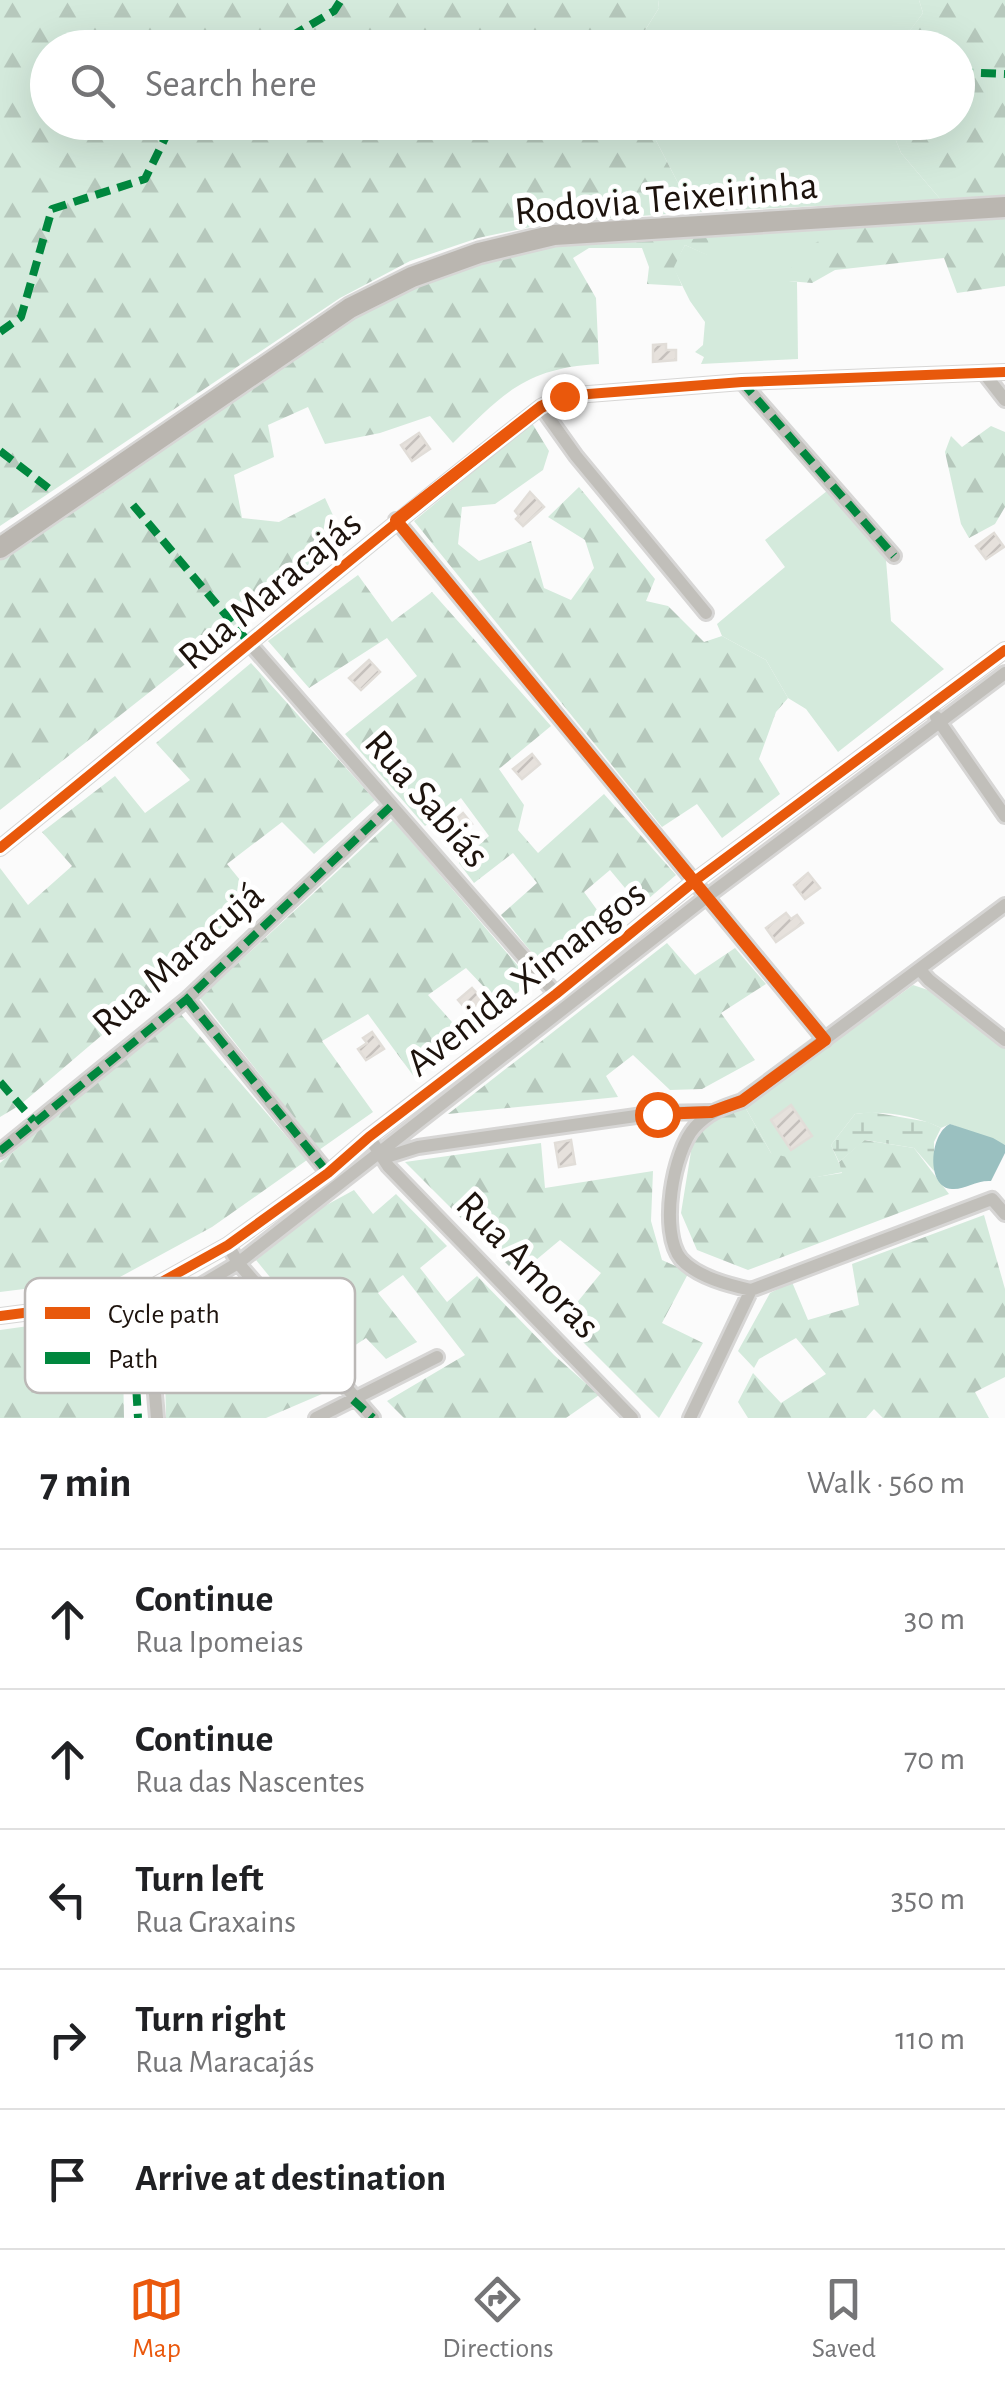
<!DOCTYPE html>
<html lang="en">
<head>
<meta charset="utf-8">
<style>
  :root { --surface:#fff; --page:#f6f6f6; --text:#202124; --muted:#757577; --line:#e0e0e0; --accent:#ea580c }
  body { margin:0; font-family:"Alegreya Sans",sans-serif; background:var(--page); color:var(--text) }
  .stop { position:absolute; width:30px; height:30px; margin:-22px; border:8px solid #ea580c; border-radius:50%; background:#fff }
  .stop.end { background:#ea580c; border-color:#fff; box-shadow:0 2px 10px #0008 }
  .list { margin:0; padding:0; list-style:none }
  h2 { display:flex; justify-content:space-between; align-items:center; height:130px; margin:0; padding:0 40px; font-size:42px }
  h2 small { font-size:32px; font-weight:400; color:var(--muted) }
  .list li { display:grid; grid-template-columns:65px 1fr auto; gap:30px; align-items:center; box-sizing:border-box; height:140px; padding:0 40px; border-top:2px solid var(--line) }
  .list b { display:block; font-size:38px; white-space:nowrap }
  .list p { margin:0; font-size:32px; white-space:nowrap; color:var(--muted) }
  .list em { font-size:32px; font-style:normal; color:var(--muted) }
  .icon { flex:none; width:55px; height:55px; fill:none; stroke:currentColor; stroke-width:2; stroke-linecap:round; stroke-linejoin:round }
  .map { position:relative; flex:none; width:1005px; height:1418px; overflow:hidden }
  .search { position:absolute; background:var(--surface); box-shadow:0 10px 40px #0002; left:30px; right:30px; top:30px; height:110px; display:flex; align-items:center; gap:25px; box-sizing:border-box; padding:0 35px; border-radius:55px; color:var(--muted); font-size:38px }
  .sheet { height:830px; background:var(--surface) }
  nav { display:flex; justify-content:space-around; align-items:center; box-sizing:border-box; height:140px; border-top:2px solid var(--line); background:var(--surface); font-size:28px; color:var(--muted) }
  nav a { display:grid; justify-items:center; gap:5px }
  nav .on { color:var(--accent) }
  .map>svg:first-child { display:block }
  .green { fill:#d4eadc }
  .forest { fill:url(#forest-firs) }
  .wetland { fill:url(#wetland-marsh) }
  .water { fill:#9ac0c0 }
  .building { fill:url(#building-hatch); stroke:#e1ddd8; stroke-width:2.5 }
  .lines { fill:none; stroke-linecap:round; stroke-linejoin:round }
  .minor-casing { stroke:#d7d6d5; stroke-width:18 }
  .primary-casing { stroke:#d7d6d5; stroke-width:25 }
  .minor { stroke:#c1bfba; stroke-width:12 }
  .primary { stroke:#bab6b0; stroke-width:20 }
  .quiet { stroke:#00873e; stroke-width:8; stroke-dasharray:15 8; stroke-linecap:butt }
  .cycleway-casing { stroke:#fff; stroke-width:16 }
  .cycleway { stroke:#e8590c; stroke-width:10 }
  .route { stroke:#ea580c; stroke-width:12 }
  .labels { text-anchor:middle; stroke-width:10; stroke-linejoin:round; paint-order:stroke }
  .street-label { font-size:40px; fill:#1d130d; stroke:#fff }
  .key { fill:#fff; stroke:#bbb8b6; stroke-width:2.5 }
  .key-label { font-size:28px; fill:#1d130d }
</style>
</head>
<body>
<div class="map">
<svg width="1005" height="1418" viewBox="0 0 1005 1418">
  <defs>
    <pattern id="forest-firs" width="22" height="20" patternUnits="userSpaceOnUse" patternTransform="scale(2.5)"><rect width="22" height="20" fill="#d4eadc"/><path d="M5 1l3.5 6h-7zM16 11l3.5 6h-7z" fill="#b6c8bc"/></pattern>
    <pattern id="wetland-marsh" width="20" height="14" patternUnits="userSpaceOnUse" patternTransform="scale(2.5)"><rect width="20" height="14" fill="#d4eadc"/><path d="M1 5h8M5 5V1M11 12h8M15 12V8" fill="none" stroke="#b6c8bc"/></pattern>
    <pattern id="building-hatch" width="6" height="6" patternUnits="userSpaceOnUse" patternTransform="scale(2.5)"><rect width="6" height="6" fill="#e6e1dc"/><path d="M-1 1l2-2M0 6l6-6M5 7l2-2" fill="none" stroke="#c5c0bc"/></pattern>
  </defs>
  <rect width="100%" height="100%" fill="#fbfbfb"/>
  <path class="green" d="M658,0H919L923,13L898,47L638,48L639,40L659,8Z
    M647,123H889L901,153L941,200L693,212Z
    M851,223L789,281L797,282L798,359L701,364L704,357L695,352L703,345L705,322L690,301L673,267L685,245L708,255V231Z
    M827,491L886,560L891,621L944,669L838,752L806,709L788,698L766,660L722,636L717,624L785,567L765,540Z
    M913,985L928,990L1005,1048V1145L950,1124L941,1128C916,1116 883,1110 855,1114L831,1145L843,1172L802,1180L771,1153L745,1107Z"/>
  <path class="forest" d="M0,0H658L659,8L639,40L638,47L48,48V122L647,123L693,212L549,223L478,238L410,261L340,298L0,526Z
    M919,0H1005V196L941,200L901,153L889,123L958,122V48L898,46L923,13Z
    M1005,217V286L957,293L944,258L835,270L812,283L788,281L794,255L851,223Z
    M708,231L709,256L685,245L674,267L682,286L647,284L649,267L642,248H589L573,258L596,298L599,364C525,368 503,394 453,443L430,416L380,433L325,444L308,407L268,425L274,457L234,475L242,518L279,522L325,498L344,539L0,810V559C75,502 153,451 231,398C311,344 388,288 482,260C556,238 632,237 708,231Z
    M532,423L549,451L543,470L495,504L462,507L458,544L479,561L531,541L544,588L571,600L594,568L585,540L548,517L579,487L655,579L646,601L668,606L704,642L722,636L766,660L788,698L776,712L759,759L780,794L722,838L697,804L662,827L414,521Z
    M991,426L1005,432V507L995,524L969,538L961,524L945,452L951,436L962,447Z
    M358,575L392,622L432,592L551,726L499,769L524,805L518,830L538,853L604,794L676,875L640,906L610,870L584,892L608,925L550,975L501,915L537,883L513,853L474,883L459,863L489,836L461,798L425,826L345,734L417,676L387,638L309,688L268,641Z
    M251,663L375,800L314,854L282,822L227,864L258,902L20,1105L0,1117V868L28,905L72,866L42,832L115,776L145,813L190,780L156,743Z
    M393,820L531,981L502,1006L466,968L428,995L467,1039L415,1078L368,1014L322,1041L373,1112L319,1150L200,998Z
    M667,943L695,975L735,948L766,984L721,1013L755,1060L702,1089L670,1090L633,1055L606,1076L618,1097L448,1114Z
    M179,1012L307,1160L212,1227L120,1277L0,1292V1163Z
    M745,1107L771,1153L798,1160L802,1179L842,1173L839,1162L864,1140L914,1148L949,1194L748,1270L697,1250L681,1213L693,1139L713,1117Z
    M541,1143L545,1188L653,1171L651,1221L662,1260L689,1272L662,1323L703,1343L659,1418L562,1321L601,1273L560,1240L518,1275L405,1162Z
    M354,1190L373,1214L396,1194L447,1246L420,1268L447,1302L477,1276L554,1355L599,1395L566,1418H404L387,1401L465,1355L403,1275L378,1293L417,1342L386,1359L366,1338L336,1358L256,1260L321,1208Z
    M984,1215L1005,1289V1377L975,1392L989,1418H883L874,1409L866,1418H748L738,1402L753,1373L781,1403L826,1374L796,1338L759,1359L754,1368L738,1351L770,1293L792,1282L808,1320L859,1305L852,1264Z
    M233,1278L322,1394L266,1418H166L164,1328L172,1314Z
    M122,1313L124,1418H0V1330Z"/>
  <path class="wetland" d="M872,1112L928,1122L941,1128L934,1142V1171L914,1148L865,1140L839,1162L831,1145L855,1114Z"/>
  <path class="water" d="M950,1124L993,1138L1005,1145V1153L991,1181C976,1180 965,1190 952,1189C926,1188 929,1134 950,1124Z"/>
  <path class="building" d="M666,344V350H676V360L653,362V345Z
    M419,433L430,449L412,461L401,445Z
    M530,492L544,507L523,526L516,519L519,516L515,511Z
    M994,533L1004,547L986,559L976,546Z
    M369,660L380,672L361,690L349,678Z
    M532,754L540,764L522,779L513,769Z
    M463,813L472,824L452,840L444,830Z
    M808,873L820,888L805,899L794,885Z
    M786,913L791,919L797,915L803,923L776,942L766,928Z
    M472,988L487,1004L472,1016L458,1000Z
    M372,1032L384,1049L366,1060L358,1049L367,1043L363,1038Z
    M791,1105L812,1136L791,1150L771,1120Z
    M571,1140L575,1164L559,1167L555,1143Z"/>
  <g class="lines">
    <g class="minor-casing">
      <path id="minor" d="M984,373L1005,400
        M742,382L894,556
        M541,407L576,456L706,613
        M396,520L825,1040
        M251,645L556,994
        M936,717L1005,816
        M0,848C181,702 358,550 541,407L563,396L742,382L1005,372
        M1005,905L742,1101C723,1107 709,1112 695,1127C673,1151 659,1232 681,1259C697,1277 729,1285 751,1290L992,1199L1005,1214
        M921,971L929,980L1005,1040
        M187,999L328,1173
        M369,1137L388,1166L632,1418
        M0,1151L187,999L391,806
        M383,1158L418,1147L657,1113L711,1112
        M228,1245L238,1263L373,1418
        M131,1299L150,1334L157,1418
        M0,1316L131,1299L228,1245L328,1173L369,1137L556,994L696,880L1005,650
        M150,1334L151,1319L166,1306L238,1263L709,895L1005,673
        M316,1418L437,1357
        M690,1418L751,1290"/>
    </g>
    <g class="primary-casing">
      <path id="primary" d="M0,548L350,308L412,277L479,253L554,235L1005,207"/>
    </g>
    <use href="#minor" class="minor"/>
    <use href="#primary" class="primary"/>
    <path class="quiet" d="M271,48L334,11L341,0
      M958,72L1005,74
      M0,332L21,317L52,209L145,179L173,122
      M742,382L894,556
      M0,451L51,490
      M133,505L251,645
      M187,999L328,1173
      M0,1082L34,1121
      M0,1151L187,999L391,806
      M131,1299L138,1418
      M353,1400L373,1418"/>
    <g class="cycleway-casing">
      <path id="cycleway" d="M0,848C181,702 358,550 541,407L563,396L742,382L1005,372
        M0,1316L131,1299L228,1245L328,1173L369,1137L556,994L696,880L1005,650"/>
    </g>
    <use href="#cycleway" class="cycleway"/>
  </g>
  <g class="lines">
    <path class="route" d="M564,396L541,407L396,520L825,1040L742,1101L711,1112L657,1114"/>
  </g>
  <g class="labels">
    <g class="street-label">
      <text transform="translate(666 197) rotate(-5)" y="14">Rodovia Teixeirinha</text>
      <text transform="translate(269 589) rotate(-40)" y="14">Rua Maracajás</text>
      <text transform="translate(428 798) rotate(49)" y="14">Rua Sabiás</text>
      <text transform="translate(177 958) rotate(-41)" y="14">Rua Maracujá</text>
      <text transform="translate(525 977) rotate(-38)" y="14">Avenida Ximangos</text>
      <text transform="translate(529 1264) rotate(46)" y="14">Rua Amoras</text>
    </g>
  </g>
  <rect x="25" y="1278" width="330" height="115" rx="15" class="key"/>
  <rect x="45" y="1307" width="45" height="12" fill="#e8590c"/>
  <rect x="45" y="1352" width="45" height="12" fill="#00873e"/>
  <g class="key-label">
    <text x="108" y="1323">Cycle path</text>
    <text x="108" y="1368">Path</text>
  </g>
</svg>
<div class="stop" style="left:657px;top:1114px"></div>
<div class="stop end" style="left:564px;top:396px"></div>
<div class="search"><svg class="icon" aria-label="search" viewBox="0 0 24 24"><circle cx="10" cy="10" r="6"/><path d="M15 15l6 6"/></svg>Search here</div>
</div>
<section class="sheet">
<h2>7 min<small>Walk · 560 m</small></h2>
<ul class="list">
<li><svg class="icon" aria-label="ahead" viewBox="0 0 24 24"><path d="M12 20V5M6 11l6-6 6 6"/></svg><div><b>Continue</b><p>Rua Ipomeias</p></div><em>30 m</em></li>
<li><svg class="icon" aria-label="ahead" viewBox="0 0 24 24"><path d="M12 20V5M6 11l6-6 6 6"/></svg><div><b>Continue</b><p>Rua das Nascentes</p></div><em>70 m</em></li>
<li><svg class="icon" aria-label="left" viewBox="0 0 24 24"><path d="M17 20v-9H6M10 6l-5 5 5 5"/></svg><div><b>Turn left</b><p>Rua Graxains</p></div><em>350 m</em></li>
<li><svg class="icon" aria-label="right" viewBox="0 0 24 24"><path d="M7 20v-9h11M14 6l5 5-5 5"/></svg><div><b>Turn right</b><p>Rua Maracajás</p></div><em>110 m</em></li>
<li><svg class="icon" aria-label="arrive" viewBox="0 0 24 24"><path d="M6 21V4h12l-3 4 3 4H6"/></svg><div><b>Arrive at destination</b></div></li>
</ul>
</section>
<nav>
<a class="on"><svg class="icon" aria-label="map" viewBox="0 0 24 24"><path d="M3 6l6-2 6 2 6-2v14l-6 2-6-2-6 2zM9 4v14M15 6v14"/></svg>Map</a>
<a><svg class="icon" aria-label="directions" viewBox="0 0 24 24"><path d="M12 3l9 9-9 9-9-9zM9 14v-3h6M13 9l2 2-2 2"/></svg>Directions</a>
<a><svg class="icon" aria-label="saved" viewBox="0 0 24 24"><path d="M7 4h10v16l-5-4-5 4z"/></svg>Saved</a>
</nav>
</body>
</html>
